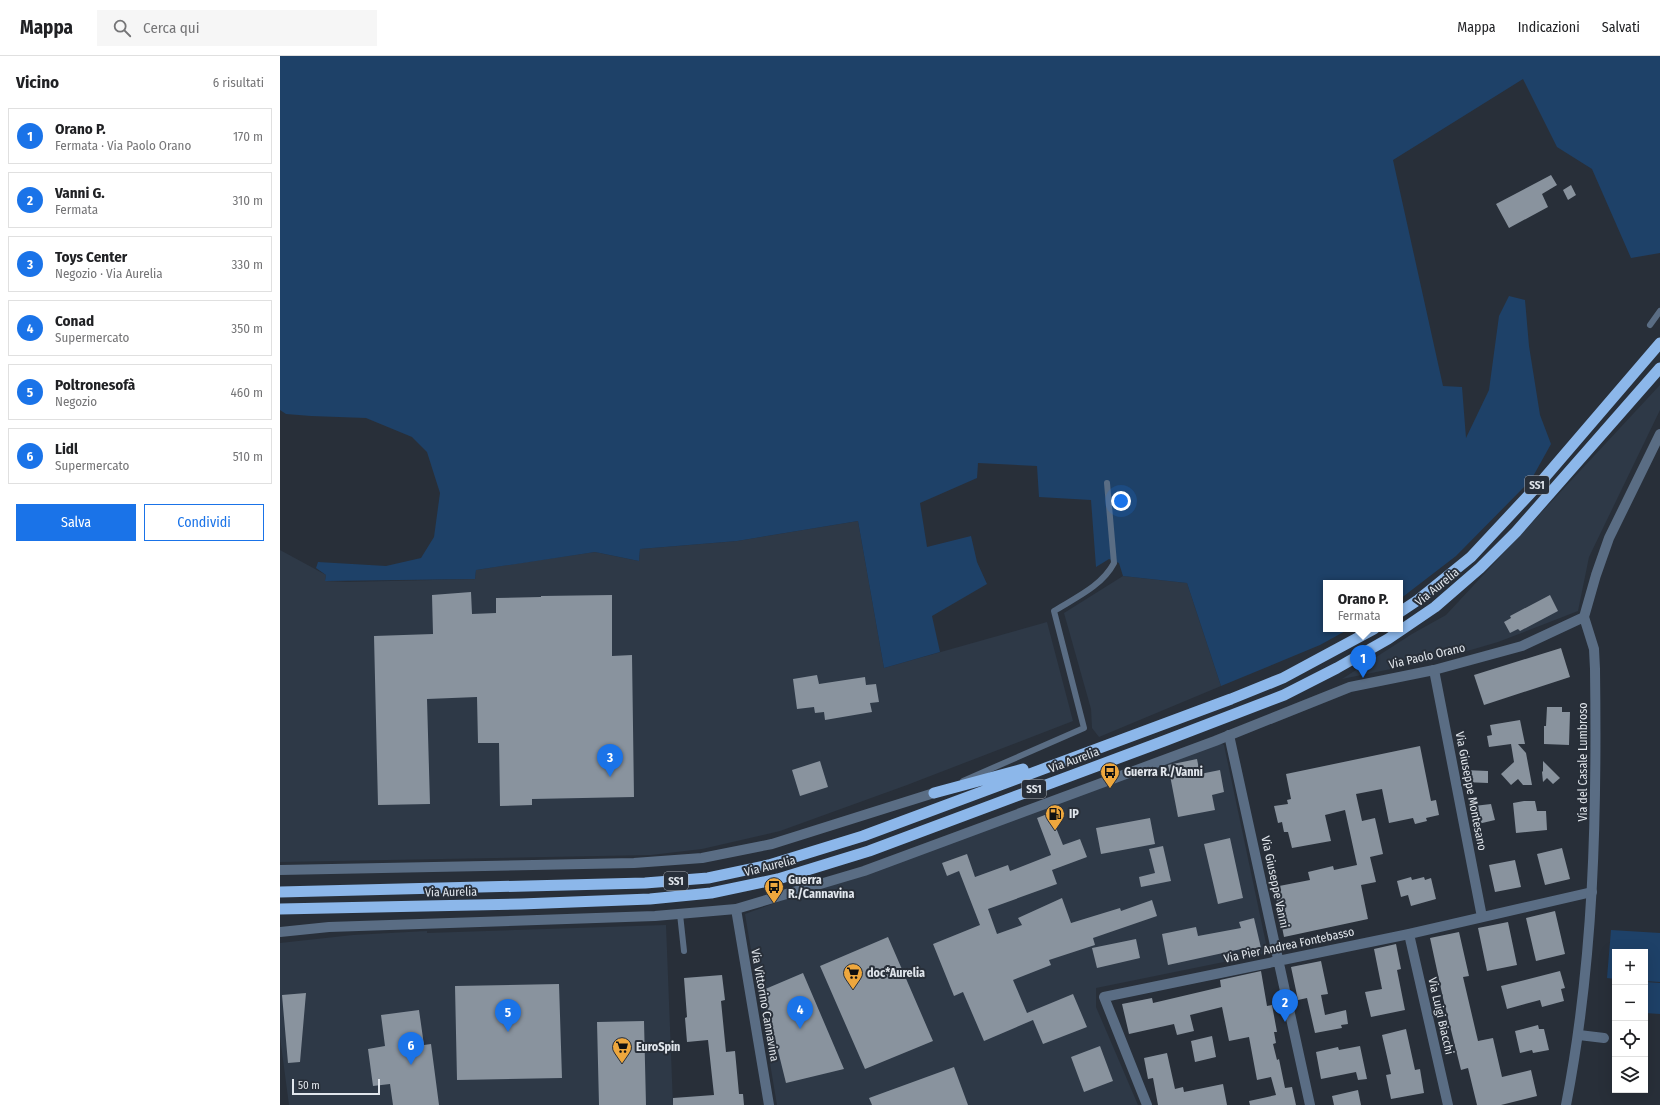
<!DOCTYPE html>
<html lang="it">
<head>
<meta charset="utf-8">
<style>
  :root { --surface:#fff; --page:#f6f6f6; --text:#202124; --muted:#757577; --line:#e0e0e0; --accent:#1a73e8 }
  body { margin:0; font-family:"Fira Sans Condensed",sans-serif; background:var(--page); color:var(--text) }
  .controls { position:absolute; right:12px; bottom:12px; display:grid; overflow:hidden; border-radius:0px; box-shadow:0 4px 16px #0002 }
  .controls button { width:36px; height:36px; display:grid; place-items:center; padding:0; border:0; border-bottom:1px solid var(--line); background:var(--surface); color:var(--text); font:20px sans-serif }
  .scale { position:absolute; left:12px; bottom:10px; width:88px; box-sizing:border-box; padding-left:4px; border:2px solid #e1e6ec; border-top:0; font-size:11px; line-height:14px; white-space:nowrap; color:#e1e6ec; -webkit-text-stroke:3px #282f39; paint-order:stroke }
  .you { position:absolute; left:841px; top:445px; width:14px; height:14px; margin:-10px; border:3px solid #fff; border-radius:50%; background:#1a73e8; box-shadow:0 0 0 6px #1a73e833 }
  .badge { display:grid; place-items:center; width:26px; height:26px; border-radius:50%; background:var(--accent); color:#fff; font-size:13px; font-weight:700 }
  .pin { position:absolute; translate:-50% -33px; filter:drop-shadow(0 1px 2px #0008) }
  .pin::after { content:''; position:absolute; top:21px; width:14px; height:12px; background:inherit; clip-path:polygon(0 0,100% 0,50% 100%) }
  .popup { position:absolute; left:1043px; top:524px; width:80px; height:52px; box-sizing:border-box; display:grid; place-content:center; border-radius:0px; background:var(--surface); filter:drop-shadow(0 1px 3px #0005); font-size:13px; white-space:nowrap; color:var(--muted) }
  .popup b { font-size:15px; color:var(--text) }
  .popup::after { content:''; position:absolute; left:50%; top:100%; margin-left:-8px; border:8px solid transparent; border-top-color:var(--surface) }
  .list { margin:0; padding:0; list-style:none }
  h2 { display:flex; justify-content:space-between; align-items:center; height:52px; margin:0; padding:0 16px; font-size:17px }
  h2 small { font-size:13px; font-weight:400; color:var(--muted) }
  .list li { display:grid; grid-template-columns:26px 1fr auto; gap:12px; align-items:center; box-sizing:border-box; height:56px; margin:0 8px 8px; padding:0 8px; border:1px solid var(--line); border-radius:0px }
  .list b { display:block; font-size:15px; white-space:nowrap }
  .list p { margin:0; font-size:13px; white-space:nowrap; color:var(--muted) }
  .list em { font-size:13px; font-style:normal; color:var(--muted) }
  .actions { display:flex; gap:8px; padding:12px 16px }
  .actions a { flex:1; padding:9px 0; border:1px solid var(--accent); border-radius:0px; text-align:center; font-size:14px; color:var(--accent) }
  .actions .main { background:var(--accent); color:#fff }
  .icon { flex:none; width:22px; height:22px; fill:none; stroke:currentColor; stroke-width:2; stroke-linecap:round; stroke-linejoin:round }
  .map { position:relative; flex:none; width:1380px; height:1049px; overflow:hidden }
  header { display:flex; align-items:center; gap:24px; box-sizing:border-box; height:56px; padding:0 20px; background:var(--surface); border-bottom:1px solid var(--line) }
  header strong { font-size:19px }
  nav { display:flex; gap:22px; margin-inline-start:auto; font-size:14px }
  .search { width:280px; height:36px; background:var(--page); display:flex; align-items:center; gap:10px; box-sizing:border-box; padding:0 14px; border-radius:0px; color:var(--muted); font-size:15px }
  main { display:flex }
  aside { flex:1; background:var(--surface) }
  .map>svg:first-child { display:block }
  .built { fill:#2e3947 }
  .green { fill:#1e4168 }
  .building { fill:#89939e }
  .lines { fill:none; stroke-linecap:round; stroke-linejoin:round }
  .service { stroke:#5a6d84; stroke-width:6 }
  .minor { stroke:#5a6d84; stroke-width:10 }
  .tertiary { stroke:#5a6d84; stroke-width:10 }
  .trunk { stroke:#8cb7ea; stroke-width:11 }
  .labels { text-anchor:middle; stroke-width:4; stroke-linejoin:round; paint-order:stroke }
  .shield { fill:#282f39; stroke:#aaafb6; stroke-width:1 }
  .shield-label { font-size:11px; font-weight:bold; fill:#e1e6ec }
  .street-label { font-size:12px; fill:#e1e6ec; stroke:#282f39 }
  .poi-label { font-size:12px; font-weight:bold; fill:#e1e6ec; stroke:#282f39; text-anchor:start }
</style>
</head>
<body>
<header>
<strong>Mappa</strong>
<div class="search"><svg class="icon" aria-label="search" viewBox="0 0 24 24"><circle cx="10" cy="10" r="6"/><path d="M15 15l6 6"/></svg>Cerca qui</div>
<nav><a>Mappa</a><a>Indicazioni</a><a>Salvati</a></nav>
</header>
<main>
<aside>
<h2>Vicino<small>6 risultati</small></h2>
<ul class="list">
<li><span class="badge">1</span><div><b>Orano P.</b><p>Fermata · Via Paolo Orano</p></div><em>170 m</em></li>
<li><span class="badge">2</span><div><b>Vanni G.</b><p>Fermata</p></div><em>310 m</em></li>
<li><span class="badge">3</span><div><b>Toys Center</b><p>Negozio · Via Aurelia</p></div><em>330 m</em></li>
<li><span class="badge">4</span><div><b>Conad</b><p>Supermercato</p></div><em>350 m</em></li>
<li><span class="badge">5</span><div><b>Poltronesofà</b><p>Negozio</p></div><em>460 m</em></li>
<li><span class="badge">6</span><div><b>Lidl</b><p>Supermercato</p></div><em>510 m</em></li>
</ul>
<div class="actions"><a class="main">Salva</a><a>Condividi</a></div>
</aside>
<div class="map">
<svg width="1380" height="1049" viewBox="0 0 1380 1049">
  <rect width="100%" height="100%" fill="#282f39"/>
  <path class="built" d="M1380,329V354L1309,501L1298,555L1218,586L1160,603L1062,623L1132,578L1166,559Z
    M578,465L604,612L767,566L793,665L627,729L500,775L422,793L371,799L0,806V494L46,519L45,525L67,526L195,523L196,514L246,506L315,496L359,505L360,493L457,485Z
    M843,520L907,527L941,630L819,681L812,672L811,653L784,557Z
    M935,685L944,689L988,897L816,932V951L858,1049H497L465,858Z
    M386,869L393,1049H9L0,981V887L73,879L147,875V877Z"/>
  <path class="green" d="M0,0H1380V197L1351,202L1312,113L1277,91L1243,23L1113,104L1163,330L1182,331L1186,382L1209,334L1219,260L1229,240L1245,244L1249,290L1260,359L1271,388L1251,424L1176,500L1120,543V527H1046V573H1069L1040,589L941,630L907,527L843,520L839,507L829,503L816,511L811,444L759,441L757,410L698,407L697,422L640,447L647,491L691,480L697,506L707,528L652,560L660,596L604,612L578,465L457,485L360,493L359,505L315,496L196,514L195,523L45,525L46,519L36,512L38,506L106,510L141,502L154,481L160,437L147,396L132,381L86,362L31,360L6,358L0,354Z
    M1331,874L1380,877V926L1365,925V896H1335V923L1327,922Z
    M1365,926L1380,927V958L1365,957Z"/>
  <path class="building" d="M1271,119L1277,129L1262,138L1268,151L1229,172L1216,148Z
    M1291,129L1296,139L1288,144L1283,134Z
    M191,536L192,558L216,557V542L261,541V540L332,539V600L352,599L354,741L252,743V749L220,750L219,687H198L197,641L147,643L150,748L98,749L94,580L153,578L152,539Z
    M1270,539L1278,555L1240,575L1238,573L1230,577L1224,566L1231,562L1230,560Z
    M1281,592L1290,621L1204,649L1194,619Z
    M537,619L539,628L585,621L586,629L596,628L599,646L590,647L592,656L545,664L544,656L535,657L534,651L517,653L513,623Z
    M1267,651H1282V656H1290L1289,689L1264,688V670H1266Z
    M1240,664L1245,688H1238L1246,697L1252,729H1243L1238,723L1231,729L1221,718L1234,706L1231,688L1209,691L1207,680L1212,679L1210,669Z
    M1140,690L1151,745L1156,744L1159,759L1146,762L1147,765L1135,768L1133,762L1109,767L1102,733L1076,738L1082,765L1095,762L1103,798L1090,801L1096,826L1081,829L1088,863L1004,881L994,831L1030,824L1028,816L1053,810L1054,814L1077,809L1065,754L1045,759L1051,785L1012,792L1008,776H1004L1002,766L998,767L994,750L1008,748L1007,744L1011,743L1006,718Z
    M917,703L920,718L940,714L944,736L932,739L935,754L898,761L888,709Z
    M540,705L548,731L520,740L512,714Z
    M1263,705L1280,722L1273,728L1267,722L1263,726L1262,716L1263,715Z
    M1184,714L1208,715V727L1184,726Z
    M1244,745H1255L1257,755H1266L1267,774L1236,777L1233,747Z
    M1211,748L1215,764L1198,768L1194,750Z
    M770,757L783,789L800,783L807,801L772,814L777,828L708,853L717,878L742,869L738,862L782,842L791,867L840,852L841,855L872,844L877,860L813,882L815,889L769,904L771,909L733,924L747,957L793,938L807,971L763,988L753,964L704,985L683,936L674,940L653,888L700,869L679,815L667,820L662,807L687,798L695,821L728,809L730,815L771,799L757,762Z
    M870,762L875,788L821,798L816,772Z
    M950,782L963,842L938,848L924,788Z
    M883,790L891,825L861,831L859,821L875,817L869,793Z
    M1282,792L1290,823L1265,829L1257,798Z
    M1235,804L1241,831L1215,836L1209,809Z
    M1131,821L1132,824L1144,821L1145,824L1151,822L1156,843L1131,850L1128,839L1121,841L1117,825Z
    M1275,855L1285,898L1256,905L1246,862Z
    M974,862L981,892L966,896V892L888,909L882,878L916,871L918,880L961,872L959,866Z
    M1228,866L1237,909L1207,915L1198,872Z
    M1179,876L1189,920L1183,921L1198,985L1213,982L1222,1021L1251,1014L1257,1040L1221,1049H1197L1188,1012L1181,1014L1163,942L1150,882Z
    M608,881L653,985L585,1013L540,910Z
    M856,883L860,902L817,912L812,892Z
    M1116,888L1121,913L1117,914L1125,954L1091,961L1085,936L1102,933L1094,893Z
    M1041,905L1048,938L1041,939L1045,959L1066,954L1068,968L1061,969L1062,972L1035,977L1027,942L1018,944L1011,911Z
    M981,915L987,950L992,949L997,976H994L996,987L993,988L997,1004L999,1003L1005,1032L1012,1031L1016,1049H970L969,1045L996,1039L991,1021L977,1024L969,981L949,985L942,951L910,959L914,975L897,979L894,968L849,978L842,948L872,942L873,947L941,931L940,924Z
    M1280,915L1285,932L1281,933L1284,945L1262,951L1260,944L1227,953L1221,930Z
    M523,917L564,1013L506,1027L483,934Z
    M442,919L445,944L441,945L446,996L455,995L459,1038H463L464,1049H393V1042L434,1039L428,984L407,986L405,962L407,961L404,922Z
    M279,928L282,1022L177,1024L175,930Z
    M26,937L20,1006L8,1007L2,939Z
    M139,954L144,989L151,988L159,1049H113L110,1028L93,1030L88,993L105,990L101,959Z
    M364,965L366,1049H319L317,966Z
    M1258,969L1259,973H1264L1269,994L1253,997L1252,994L1240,997L1235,975Z
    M1126,973L1135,1014L1140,1013L1144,1037L1111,1043L1106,1019L1111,1018L1102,979Z
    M932,980L936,1001L915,1006L911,985Z
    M820,990L833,1025L804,1036L791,1001Z
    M1080,990L1087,1023L1078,1024L1076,1016L1041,1023L1036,996L1058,991L1059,994Z
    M887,997L895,1033L903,1031L904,1036L943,1028L947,1049H878L873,1022L868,1023L864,1002Z
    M674,1011L688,1049H592L589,1042Z
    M1078,1034L1081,1049H1054L1052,1040Z"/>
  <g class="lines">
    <path class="service" d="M1370,269L1380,255
      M683,725L804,672L774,555C795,542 822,530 834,507L827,427
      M400,858L404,895"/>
    <path class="minor" d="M1154,614L1202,861
      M949,679L1030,1049
      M456,853L489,1049
      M1129,878L1168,1049
      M1299,979L1324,982
      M867,1049L824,941L1129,878L1312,836"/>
    <path class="tertiary" d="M0,814L354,807L422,802L492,788L654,737
      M0,876L49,871L375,860L456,853L584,815L935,685L1070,631L1154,614L1242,590L1304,561
      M1286,1049C1314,905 1317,760 1315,613L1314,593L1304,561L1316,519L1329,482L1380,378"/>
    <path class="trunk" d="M1120,556L1138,544L1191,501L1260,427L1380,287
      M654,737L743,713
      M0,836L365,827L428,822L489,809L583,780L951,643L1003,622L1094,573
      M0,853L241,848L370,843L431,837L498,823L589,795L884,685L1004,639L1057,612L1108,583L1155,551L1200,512L1236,476L1380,312"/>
  </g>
  <defs>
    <g id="bus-pin" transform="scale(1)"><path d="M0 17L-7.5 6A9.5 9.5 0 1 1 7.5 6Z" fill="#eea73d" stroke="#282f39"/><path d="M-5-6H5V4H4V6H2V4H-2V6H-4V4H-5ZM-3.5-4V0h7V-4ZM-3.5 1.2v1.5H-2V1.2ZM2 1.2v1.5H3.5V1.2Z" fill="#111"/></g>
    <g id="fuel-pin" transform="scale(1)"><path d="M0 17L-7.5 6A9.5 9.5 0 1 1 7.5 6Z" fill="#eea73d" stroke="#282f39"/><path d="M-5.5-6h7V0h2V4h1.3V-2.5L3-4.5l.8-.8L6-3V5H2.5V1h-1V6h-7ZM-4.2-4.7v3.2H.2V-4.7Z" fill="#111"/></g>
    <g id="supermarket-pin" transform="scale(1)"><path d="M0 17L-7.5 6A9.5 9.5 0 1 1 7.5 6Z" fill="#eea73d" stroke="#282f39"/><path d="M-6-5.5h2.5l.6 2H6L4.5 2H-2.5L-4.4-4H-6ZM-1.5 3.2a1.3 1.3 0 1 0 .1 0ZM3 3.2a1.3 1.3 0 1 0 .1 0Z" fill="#111"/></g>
  </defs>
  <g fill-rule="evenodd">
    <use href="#bus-pin" x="830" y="716"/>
    <use href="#fuel-pin" x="775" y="758"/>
    <use href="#bus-pin" x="494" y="831"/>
    <use href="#supermarket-pin" x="573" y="917"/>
    <use href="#supermarket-pin" x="342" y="991"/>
  </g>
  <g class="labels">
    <g class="shield">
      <rect x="1245" y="420" width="24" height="18" rx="3"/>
      <rect x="742" y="724" width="24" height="18" rx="3"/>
      <rect x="384" y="816" width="24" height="18" rx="3"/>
    </g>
    <g class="shield-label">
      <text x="1257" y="433">SS1</text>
      <text x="754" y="737">SS1</text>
      <text x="396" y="829">SS1</text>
    </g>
    <g class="street-label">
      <text transform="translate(1157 531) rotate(-39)" y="4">Via Aurelia</text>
      <text transform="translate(1147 600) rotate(-13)" y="4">Via Paolo Orano</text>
      <text transform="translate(794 704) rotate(-20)" y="4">Via Aurelia</text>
      <text transform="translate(1303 706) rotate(-90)" y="4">Via del Casale Lumbroso</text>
      <text transform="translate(1191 735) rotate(79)" y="4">Via Giuseppe Montesano</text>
      <text transform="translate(490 810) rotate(-14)" y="4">Via Aurelia</text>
      <text transform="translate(995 826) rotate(78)" y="4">Via Giuseppe Vanni</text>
      <text transform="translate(171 836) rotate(-1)" y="4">Via Aurelia</text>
      <text transform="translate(1009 889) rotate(-12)" y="4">Via Pier Andrea Fontebasso</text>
      <text transform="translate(485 949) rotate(80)" y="4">Via Vittorino Cannavina</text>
      <text transform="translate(1161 960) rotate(77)" y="4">Via Luigi Biacchi</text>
    </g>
    <g class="poi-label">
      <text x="844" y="720">Guerra R./Vanni</text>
      <text x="789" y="762">IP</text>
      <text x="508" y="828">Guerra<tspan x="508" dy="14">R./Cannavina</tspan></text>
      <text x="587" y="921">doc*Aurelia</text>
      <text x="356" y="995">EuroSpin</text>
    </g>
  </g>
</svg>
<div class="controls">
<button>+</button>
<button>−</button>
<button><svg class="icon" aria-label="locate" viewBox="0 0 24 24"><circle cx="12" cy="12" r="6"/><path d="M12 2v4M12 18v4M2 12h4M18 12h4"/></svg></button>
<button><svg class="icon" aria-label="layers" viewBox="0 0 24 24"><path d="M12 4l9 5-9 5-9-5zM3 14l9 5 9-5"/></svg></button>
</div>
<div class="scale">50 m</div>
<div class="you"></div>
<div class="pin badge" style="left:1083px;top:622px">1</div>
<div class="popup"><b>Orano P.</b>Fermata</div>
<div class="pin badge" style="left:1005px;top:966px">2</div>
<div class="pin badge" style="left:330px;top:721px">3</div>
<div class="pin badge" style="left:520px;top:973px">4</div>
<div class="pin badge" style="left:228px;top:976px">5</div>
<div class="pin badge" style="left:131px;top:1009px">6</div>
</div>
</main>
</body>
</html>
